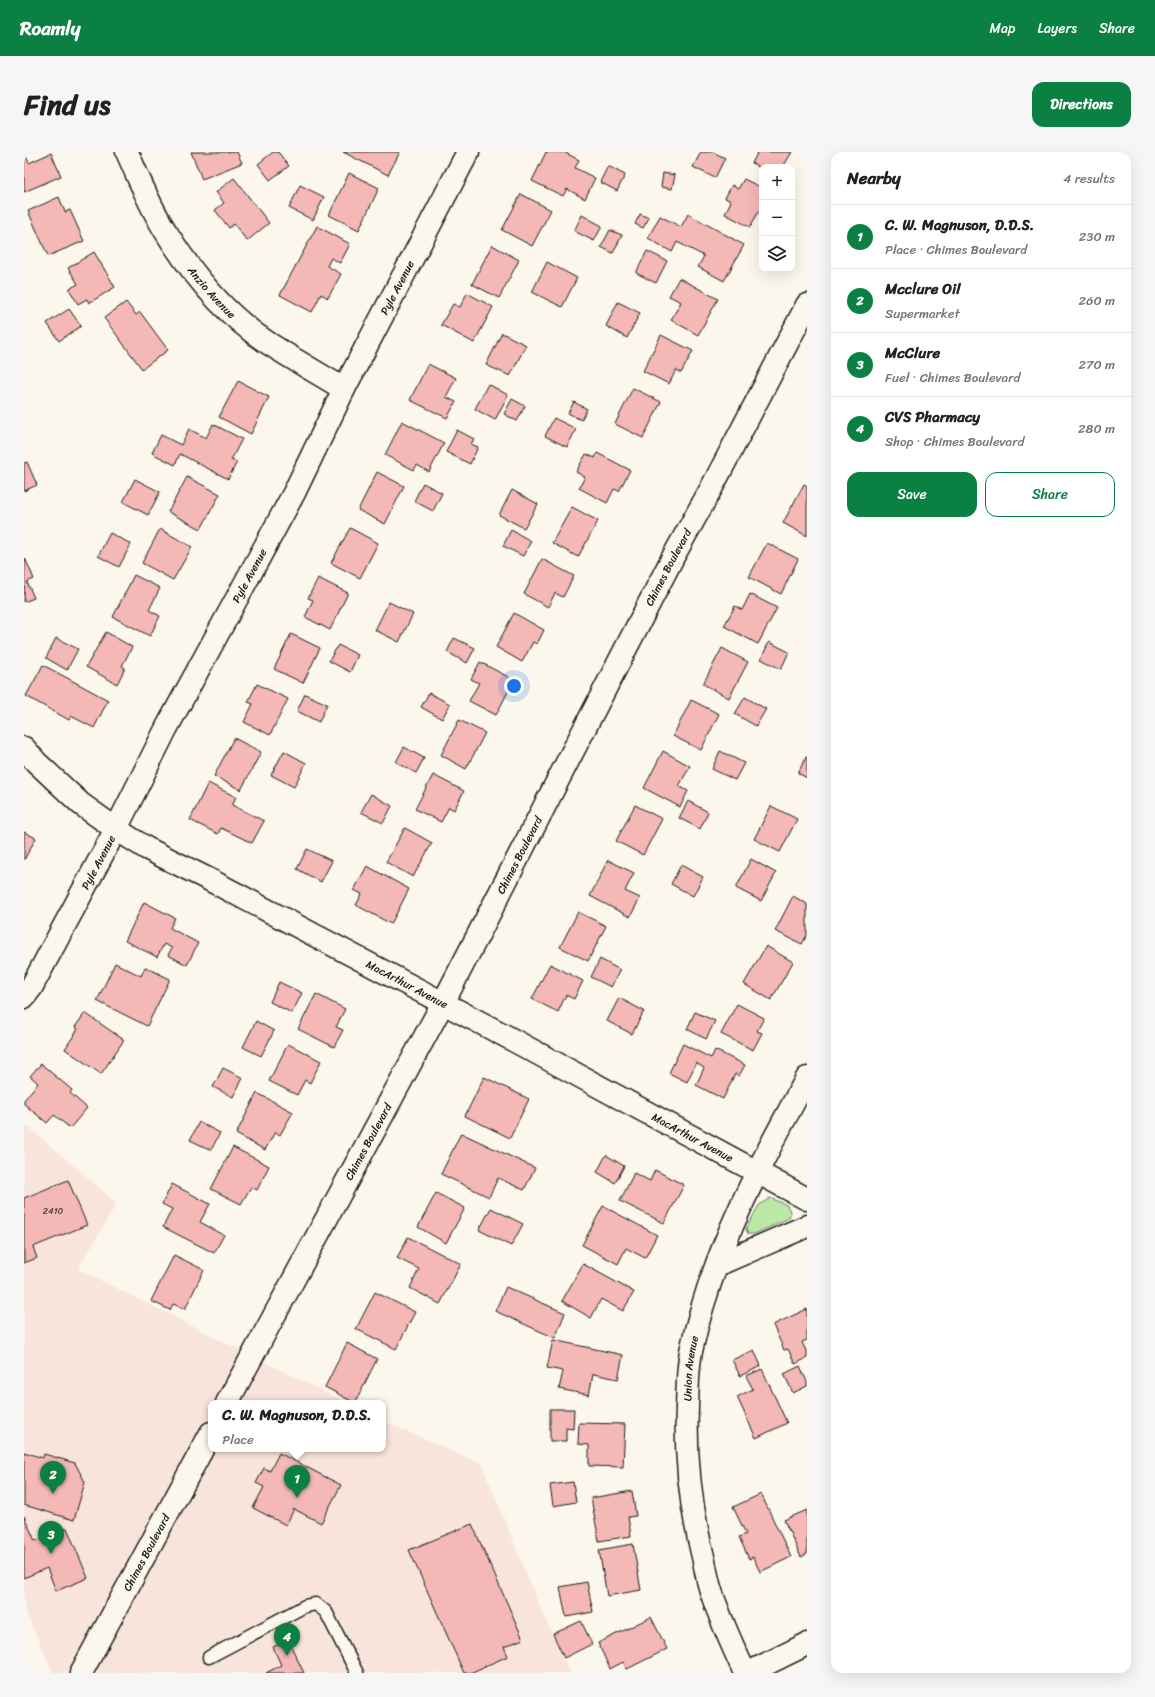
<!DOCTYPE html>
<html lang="en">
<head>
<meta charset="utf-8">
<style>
  :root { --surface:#fff; --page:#f6f6f6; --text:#202124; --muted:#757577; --line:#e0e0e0; --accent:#0b8043 }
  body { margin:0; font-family:Sriracha,sans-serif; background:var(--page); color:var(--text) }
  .controls { position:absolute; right:12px; top:12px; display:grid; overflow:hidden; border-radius:8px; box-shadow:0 4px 16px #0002 }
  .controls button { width:36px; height:36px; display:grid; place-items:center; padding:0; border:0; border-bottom:1px solid var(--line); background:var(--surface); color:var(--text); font:20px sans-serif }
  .you { position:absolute; left:490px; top:534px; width:14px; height:14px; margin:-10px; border:3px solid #fff; border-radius:50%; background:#1a73e8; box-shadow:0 0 0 6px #1a73e833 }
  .badge { display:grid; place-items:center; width:26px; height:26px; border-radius:50%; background:var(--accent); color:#fff; font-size:13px; font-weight:700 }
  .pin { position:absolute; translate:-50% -33px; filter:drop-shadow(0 1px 2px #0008) }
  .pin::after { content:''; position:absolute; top:21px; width:14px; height:12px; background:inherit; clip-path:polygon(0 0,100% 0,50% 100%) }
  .popup { position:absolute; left:184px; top:1248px; width:178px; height:52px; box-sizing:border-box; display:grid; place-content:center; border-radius:8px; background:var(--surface); filter:drop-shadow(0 1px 3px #0005); font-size:13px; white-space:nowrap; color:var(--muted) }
  .popup b { font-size:15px; color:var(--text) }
  .popup::after { content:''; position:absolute; left:50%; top:100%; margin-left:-8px; border:8px solid transparent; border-top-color:var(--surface) }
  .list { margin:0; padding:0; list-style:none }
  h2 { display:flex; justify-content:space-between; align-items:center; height:52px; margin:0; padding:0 16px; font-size:17px }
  h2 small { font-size:13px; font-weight:400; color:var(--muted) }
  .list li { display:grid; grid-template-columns:26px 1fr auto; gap:12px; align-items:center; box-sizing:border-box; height:64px; padding:0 16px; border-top:1px solid var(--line) }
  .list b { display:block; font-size:15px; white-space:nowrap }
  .list p { margin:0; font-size:13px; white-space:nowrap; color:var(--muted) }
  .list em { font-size:13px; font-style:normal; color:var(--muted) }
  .actions { display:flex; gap:8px; padding:12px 16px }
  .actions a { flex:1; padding:9px 0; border:1px solid var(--accent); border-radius:12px; text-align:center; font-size:14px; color:var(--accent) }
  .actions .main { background:var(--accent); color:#fff }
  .icon { flex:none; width:22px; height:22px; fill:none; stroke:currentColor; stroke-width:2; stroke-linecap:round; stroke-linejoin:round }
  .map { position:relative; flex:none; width:783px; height:1521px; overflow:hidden; border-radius:12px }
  header { display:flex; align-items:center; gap:24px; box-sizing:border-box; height:56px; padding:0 20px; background:var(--accent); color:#fff }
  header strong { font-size:19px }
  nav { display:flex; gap:22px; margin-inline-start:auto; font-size:14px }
  .intro { display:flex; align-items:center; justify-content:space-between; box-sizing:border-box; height:96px; padding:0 24px }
  h1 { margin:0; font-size:28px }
  .button { padding:10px 18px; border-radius:12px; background:var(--accent); color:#fff; font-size:14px; font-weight:700 }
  main { display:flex; gap:24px; padding:0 24px }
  aside { flex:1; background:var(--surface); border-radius:12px; box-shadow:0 4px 16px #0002 }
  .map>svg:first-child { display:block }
  .built { fill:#f9e4dc }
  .green { fill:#b9e8a7; stroke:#6a8262 }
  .building { fill:#f4b8b6; stroke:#1c1c1c }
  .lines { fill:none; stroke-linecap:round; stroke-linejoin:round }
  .lane-casing { stroke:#1c1c1c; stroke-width:15 }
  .street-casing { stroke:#1c1c1c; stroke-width:25 }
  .secondary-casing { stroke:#1c1c1c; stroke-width:25 }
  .lane { stroke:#fbf7ec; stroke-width:12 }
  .street { stroke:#fbf7ec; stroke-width:22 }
  .secondary { stroke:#fbf7ec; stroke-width:22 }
  .labels { text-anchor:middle; stroke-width:4; stroke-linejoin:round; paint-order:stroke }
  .number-label { font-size:9px; fill:#524342 }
  .street-label { font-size:11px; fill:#1c1c1c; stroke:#fbf7ec }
</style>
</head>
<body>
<header>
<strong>Roamly</strong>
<nav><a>Map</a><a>Layers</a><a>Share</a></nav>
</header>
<div class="intro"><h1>Find us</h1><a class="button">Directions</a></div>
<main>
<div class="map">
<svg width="783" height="1521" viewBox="0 0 783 1521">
  <rect width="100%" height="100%" fill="#fbf7ec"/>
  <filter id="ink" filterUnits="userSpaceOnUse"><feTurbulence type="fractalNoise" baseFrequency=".025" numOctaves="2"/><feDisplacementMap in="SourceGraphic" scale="8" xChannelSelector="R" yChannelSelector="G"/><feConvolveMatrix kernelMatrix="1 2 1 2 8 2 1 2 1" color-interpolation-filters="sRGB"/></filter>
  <g filter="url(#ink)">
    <path class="built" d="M0,971L93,1051L54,1117L323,1251H187V1297H359V1269L458,1312L508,1436L546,1521H29L0,1456Z"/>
    <path class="green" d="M746,1046L763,1053L766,1059L765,1066L730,1082H724L722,1077L735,1053Z"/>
    <path class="building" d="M0,0L5,11L27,1L37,24L0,40Z
      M167,0H213L218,11L178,27Z
      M249,0H254L265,14L246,28L234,12Z
      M319,0H376L364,23Z
      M522,0H540L555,8L551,16L571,26L561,47L543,37L539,44L508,29Z
      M677,0H689L701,6L691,26L669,15Z
      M734,0H768L759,15H738V17L728,11Z
      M584,14L601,23L593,39L576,30Z
      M325,21L355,36L335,78L305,63Z
      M639,21L651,23L648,37L637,35Z
      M210,26L245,71L223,89L210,72L205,76L191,58L200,51L192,40Z
      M720,27L738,36V61L735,59L726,75L701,62L707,49L701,46L708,33L714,37Z
      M276,33L300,45L289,68L265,56Z
      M497,42L527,58L508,94L478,78Z
      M35,45L41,60L46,58L60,89L24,104L4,59Z
      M616,62L625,66L619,76L611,72Z
      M664,62L720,93L700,129L674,115L680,104L653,90L648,100L624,86L636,64L657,75Z
      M558,63L578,74L570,89L550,79Z
      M293,74L326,92L316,111L307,106L303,114L317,122L304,146L297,142L288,160L256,143Z
      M586,78L598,83L589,101L577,95Z
      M468,93L495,108L475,146L448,132Z
      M623,99L643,109L632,131L612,121Z
      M70,100L91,135L65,151L63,147L54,152L45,137L54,132L44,116Z
      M523,110L553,126L538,155L508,140Z
      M655,126L694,147L674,183L647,168L657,150L645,144Z
      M443,141L469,155L450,191L417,173L429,152L436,155Z
      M102,150L112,163L116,160L144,198L118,217L80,166Z
      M594,150L616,161L603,186L582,174Z
      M45,157L57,174L35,189L23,171Z
      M478,181L502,193L486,224L462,213Z
      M637,183L669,199L657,221L652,218L645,232L619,219Z
      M404,212L432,226L422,245L432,250L423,266L386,248Z
      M214,229L245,245L227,282L195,265Z
      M464,232L484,243L471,268L451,257Z
      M609,236L637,250L619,286L591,272Z
      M488,247L501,254L493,269L480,262Z
      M550,250L563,257L557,268L544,261Z
      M530,266L552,277L543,295L521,284Z
      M378,269L420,291L405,320L393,313L390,318L361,303Z
      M189,272L218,287L207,308L213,310L204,327L156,302L151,313L128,301L137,283L157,293L165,277L182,286Z
      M433,278L450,287L447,292L454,295L446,312L422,300Z
      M573,301L606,318L595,339L590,337L583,351L555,336L561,325L552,320L562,302L571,306Z
      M3,310L13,333L0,339V311Z
      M353,320L380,334L361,372L334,358Z
      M163,325L196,342L177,377L144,360Z
      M111,327L136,340L124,363L99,350Z
      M399,331L418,341L409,359L390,349Z
      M780,332L783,334V384L759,371Z
      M488,338L514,352L500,376L475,363Z
      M548,355L574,369L554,405L528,391Z
      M326,376L354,391L336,426L307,411Z
      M136,377L168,395L149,428L118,411Z
      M487,378L507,389L499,404L479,394Z
      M86,381L107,392L95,415L74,404Z
      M743,391L774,407L757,442L725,425Z
      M1,406L10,427L3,430L10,446L0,450Z
      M518,407L550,424L539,445L531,441L524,455L500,442Z
      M110,423L136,436L125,458L136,464L126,484L89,465Z
      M294,426L324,441L306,478L281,465L289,448L284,446Z
      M726,442L753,456L734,492L700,474L711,454L718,458Z
      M365,450L389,462L375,490L351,478Z
      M490,461L520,478L513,492L509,490L498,510L472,495Z
      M82,480L108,495L98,514L101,516L93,532L62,515Z
      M267,482L296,496L279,531L250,517Z
      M32,486L54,497L43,518L22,506Z
      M430,486L451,496L443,511L423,500Z
      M745,490L765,500L757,517L737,507Z
      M314,493L334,503L326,520L305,509Z
      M698,496L724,510L705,546L679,532Z
      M456,510L490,528L472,563L445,549L455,531L447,527Z
      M19,513L84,548L70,576L47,564L45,568L2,544Z
      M233,532L264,547L246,583L220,570L229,552L224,550Z
      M405,541L426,552L418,567L397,555Z
      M281,542L303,552L295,570L273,559Z
      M721,545L742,557L732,574L711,562Z
      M667,548L695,562L677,598L649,584Z
      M435,568L461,581L442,617L417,603Z
      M210,586L237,600L217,638L190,624Z
      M380,595L400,606L392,621L372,610Z
      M260,599L282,611L270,635L247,623Z
      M639,599L666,614L655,634L664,639L656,655L620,636Z
      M696,599L720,611L711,628L688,617Z
      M782,605H783V626L774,621Z
      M409,623L440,639L430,658L425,655L417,670L391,657Z
      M184,631L212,645L208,653L240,669L228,691L197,676L194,682L166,668Z
      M347,642L368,654L359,671L337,660Z
      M664,649L684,660L676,677L655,666Z
      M611,653L638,667L619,703L592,689Z
      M747,654L773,667L756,700L730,687Z
      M381,676L408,691L389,725L362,710Z
      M0,680L12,686L0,708Z
      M283,697L308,709L297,730L273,717Z
      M727,707L752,721L737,749L712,736Z
      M584,708L610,721L601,739L616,746L606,765L566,744Z
      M657,713L679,725L669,744L647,732Z
      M343,714L385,737L367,772L332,753L338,742L330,738Z
      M769,744L783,752V783L778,792L751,779Z
      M120,750L151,766L146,776L174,791L163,813L144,803L148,796L140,792L133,805L101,789Z
      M554,760L582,774L564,809L536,795Z
      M742,794L769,810L747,848L720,832Z
      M576,807L596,818L587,835L567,825Z
      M91,811L117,824L121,815L146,827L123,874L73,849Z
      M526,812L559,829L550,847L542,843L534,860L508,847Z
      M255,830L278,841L268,861L246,850Z
      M292,842L321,857L312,875L319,878L310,895L274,877Z
      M595,846L620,859L608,882L583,869Z
      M713,852L740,866L733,879L738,881L729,898L697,882Z
      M671,860L691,869L682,887L663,877Z
      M61,861L100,888L77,922L41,897L54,877L51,875Z
      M232,869L250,879L237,904L219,895Z
      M264,892L297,909L286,931L281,928L273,943L245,929Z
      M659,892L687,906L691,898L721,913L715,924L711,922L699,947L672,933L680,916L672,911L663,930L645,921Z
      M17,912L48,938L46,941L63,956L46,976L30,963L23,971L0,952V948L14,931L6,924Z
      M199,916L219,926L209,945L189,935Z
      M460,925L505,947L486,986L441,964Z
      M233,941L269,960L256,983L251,980L241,998L212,982Z
      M175,970L196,981L187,998L166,988Z
      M437,981L511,1016L500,1038L474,1026L465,1045L417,1022Z
      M209,995L245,1014L233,1038L227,1035L217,1052L187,1037Z
      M582,1003L600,1014L591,1031L573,1020Z
      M631,1018L660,1033L640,1071L596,1049L610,1021L626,1029Z
      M44,1028L63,1073L9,1095L13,1106L0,1111V1046Z
      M148,1032L186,1052L176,1070L200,1083L190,1101L139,1075L148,1057L138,1052Z
      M412,1041L441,1056L422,1091L394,1075Z
      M579,1054L633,1083L621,1106L602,1096L594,1112L558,1093Z
      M467,1056L499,1072L487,1094L455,1078Z
      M384,1085L437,1112L416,1152L386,1136L395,1117L373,1106Z
      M150,1103L180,1118L161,1157L149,1152L146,1158L127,1149Z
      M559,1112L610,1140L599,1159L577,1147L567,1166L538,1149Z
      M482,1135L541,1161L531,1186L471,1159Z
      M351,1140L391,1160L372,1197L332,1177Z
      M783,1157V1188L778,1190L783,1201V1206L771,1212L764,1197L760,1198L749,1173Z
      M529,1188L599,1203L594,1227L569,1222L565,1243L535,1237L539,1219L523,1216Z
      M323,1191L353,1207L331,1251L301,1235Z
      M730,1198L737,1214L716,1224L708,1208Z
      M776,1214L783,1230V1234L769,1241L760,1222Z
      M738,1217L763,1271L732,1286L713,1245L729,1237L722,1224Z
      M526,1257H550L549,1277L542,1276V1289H526Z
      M555,1271L601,1272L599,1315L565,1314V1293L554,1292Z
      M0,1300L19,1306L20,1302L51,1311L61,1330L50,1368L0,1353Z
      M255,1301L317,1333L297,1371L270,1357L262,1373L229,1356L240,1335L232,1331L240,1316L246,1319Z
      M549,1330L552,1350L529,1354L526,1333Z
      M608,1339L612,1364L604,1365L607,1384L575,1389L567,1346Z
      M737,1342L767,1405L736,1420L729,1405L725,1407L715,1385L722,1382L709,1355Z
      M783,1358V1402L777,1405L760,1368Z
      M0,1364L11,1389L43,1376L64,1426L32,1439L23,1416L0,1426Z
      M448,1372L499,1487L480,1495L484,1504L446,1521H440L385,1398Z
      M609,1392L617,1438L583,1444L575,1398Z
      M563,1430L569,1460L542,1465L536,1435Z
      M627,1465L643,1497L603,1517L599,1510L586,1517L574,1491Z
      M557,1469L568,1492L540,1506L529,1482Z
      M264,1488L280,1521H242L257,1513L249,1495Z"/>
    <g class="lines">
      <g class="lane-casing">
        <path id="lane" d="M185,1505L281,1454L292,1452L302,1460L333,1521"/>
      </g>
      <g class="street-casing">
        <g id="street">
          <path id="s1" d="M103,0C115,27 126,55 142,80C168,122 203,164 244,191C269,207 295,222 320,237"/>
          <path id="s2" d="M0,596L12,610L57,652L92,677L122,696L184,727L476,881L783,1047"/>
          <path id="s3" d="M0,845L7,836L92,677L142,577L270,341L320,237L444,0"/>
          <path d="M693,1113L783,1074"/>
          <path id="s4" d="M203,1251L419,851L649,405L688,335L783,153"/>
          <path id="s5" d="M57,1521L187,1281"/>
          <path id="s6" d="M721,1521C709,1495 697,1469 688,1442C684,1431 682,1420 680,1409C667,1358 661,1307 663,1255C664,1236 663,1214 668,1195C688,1102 737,1009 783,926"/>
        </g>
      </g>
      <g class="secondary-casing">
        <path id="secondary" d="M724,1521L783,1492"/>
      </g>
      <use href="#lane" class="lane"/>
      <use href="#street" class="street"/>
      <use href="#secondary" class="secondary"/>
    </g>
  </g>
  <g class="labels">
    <g class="number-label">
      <text x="29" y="1062">2410</text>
    </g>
    <g class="street-label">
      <text dy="4" stroke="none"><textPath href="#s3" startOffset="802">Pyle Avenue</textPath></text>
      <text dy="4" stroke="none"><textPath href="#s1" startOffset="165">Anzio Avenue</textPath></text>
      <text dy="4" stroke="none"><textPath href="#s4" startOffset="945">Chimes Boulevard</textPath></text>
      <text dy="4" stroke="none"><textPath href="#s3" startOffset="478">Pyle Avenue</textPath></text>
      <text dy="4" stroke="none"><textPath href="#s4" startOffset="621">Chimes Boulevard</textPath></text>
      <text dy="4" stroke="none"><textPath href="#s3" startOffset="154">Pyle Avenue</textPath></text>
      <text dy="4" stroke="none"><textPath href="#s2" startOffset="453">MacArthur Avenue</textPath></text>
      <text dy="4" stroke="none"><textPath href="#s2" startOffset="777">MacArthur Avenue</textPath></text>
      <text dy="4" stroke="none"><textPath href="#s4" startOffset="297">Chimes Boulevard</textPath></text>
      <text dy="4" stroke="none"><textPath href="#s6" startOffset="314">Union Avenue</textPath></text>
      <text dy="4" stroke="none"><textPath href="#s5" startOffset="137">Chimes Boulevard</textPath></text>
    </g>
  </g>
</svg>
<div class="controls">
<button>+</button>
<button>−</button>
<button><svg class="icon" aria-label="layers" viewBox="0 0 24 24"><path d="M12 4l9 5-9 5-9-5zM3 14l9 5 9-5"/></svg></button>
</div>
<div class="you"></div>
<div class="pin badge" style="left:273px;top:1346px">1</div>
<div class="popup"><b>C. W. Magnuson, D.D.S.</b>Place</div>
<div class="pin badge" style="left:29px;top:1342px">2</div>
<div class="pin badge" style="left:27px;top:1402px">3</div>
<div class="pin badge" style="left:263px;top:1504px">4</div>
</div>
<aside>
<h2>Nearby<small>4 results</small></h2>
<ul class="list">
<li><span class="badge">1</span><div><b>C. W. Magnuson, D.D.S.</b><p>Place · Chimes Boulevard</p></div><em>230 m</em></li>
<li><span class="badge">2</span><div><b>Mcclure Oil</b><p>Supermarket</p></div><em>260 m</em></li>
<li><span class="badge">3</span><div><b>McClure</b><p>Fuel · Chimes Boulevard</p></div><em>270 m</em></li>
<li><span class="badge">4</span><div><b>CVS Pharmacy</b><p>Shop · Chimes Boulevard</p></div><em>280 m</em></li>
</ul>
<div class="actions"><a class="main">Save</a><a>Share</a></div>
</aside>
</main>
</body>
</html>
